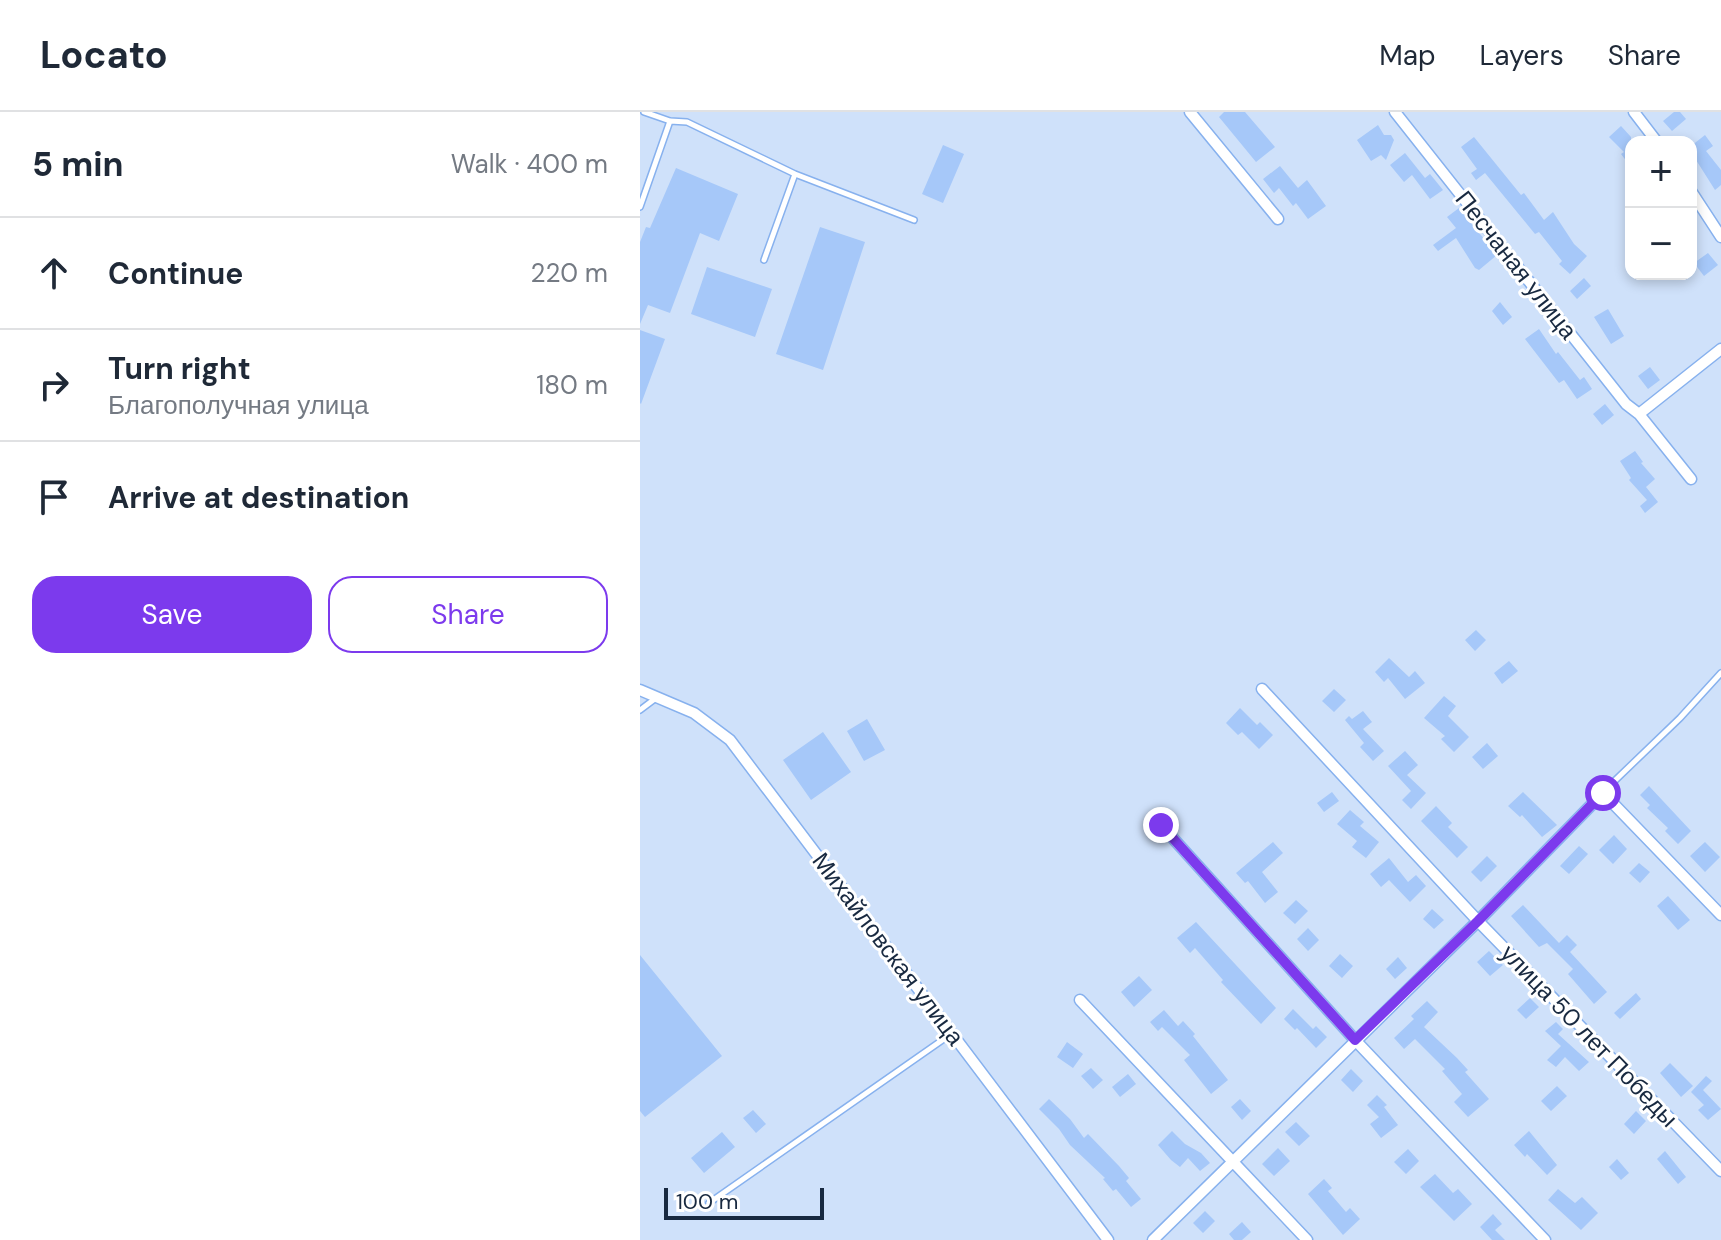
<!DOCTYPE html>
<html lang="en">
<head>
<meta charset="utf-8">
<style>
  :root { --surface:#fff; --page:#f6f6f7; --text:#1f2937; --muted:#747a83; --line:#e0e1e3; --accent:#7c3aed }
  body { margin:0; font-family:"DM Sans",sans-serif; background:var(--page); color:var(--text) }
  .controls { position:absolute; right:24px; top:24px; display:grid; overflow:hidden; border-radius:16px; box-shadow:0 4px 12px #0003 }
  .controls button { width:72px; height:72px; display:grid; place-items:center; padding:0; border:0; border-bottom:2px solid var(--line); background:var(--surface); color:var(--text); font:40px sans-serif }
  .scale { position:absolute; left:24px; bottom:20px; width:160px; box-sizing:border-box; padding-left:8px; border:4px solid #182940; border-top:0; font-size:22px; line-height:28px; white-space:nowrap; color:#182940; -webkit-text-stroke:6px #fff; paint-order:stroke }
  .stop { position:absolute; width:24px; height:24px; margin:-18px; border:6px solid #7c3aed; border-radius:50%; background:#fff }
  .stop.end { background:#7c3aed; border-color:#fff; box-shadow:0 2px 8px #0008 }
  .list { margin:0; padding:0; list-style:none }
  h2 { display:flex; justify-content:space-between; align-items:center; height:104px; margin:0; padding:0 32px; font-size:34px }
  h2 small { font-size:26px; font-weight:400; color:var(--muted) }
  .list li { display:grid; grid-template-columns:52px 1fr auto; gap:24px; align-items:center; box-sizing:border-box; height:112px; padding:0 32px; border-top:2px solid var(--line) }
  .list b { display:block; font-size:30px; white-space:nowrap }
  .list p { margin:0; font-size:26px; white-space:nowrap; color:var(--muted) }
  .list em { font-size:26px; font-style:normal; color:var(--muted) }
  .actions { display:flex; gap:16px; padding:24px 32px }
  .actions a { flex:1; padding:18px 0; border:2px solid var(--accent); border-radius:24px; text-align:center; font-size:28px; color:var(--accent) }
  .actions .main { background:var(--accent); color:#fff }
  .icon { flex:none; width:44px; height:44px; fill:none; stroke:currentColor; stroke-width:2; stroke-linecap:round; stroke-linejoin:round }
  .map { position:relative; flex:none; width:1081px; height:1128px; overflow:hidden }
  header { display:flex; align-items:center; gap:48px; box-sizing:border-box; height:112px; padding:0 40px; background:var(--surface); border-bottom:2px solid var(--line) }
  header strong { font-size:38px }
  nav { display:flex; gap:44px; margin-inline-start:auto; font-size:28px }
  main { display:flex }
  aside { flex:1; background:var(--surface) }
  .map>svg:first-child { display:block }
  .building { fill:#a6c8f9 }
  .lines { fill:none; stroke-linecap:round; stroke-linejoin:round }
  .service-casing { stroke:#87b1ee; stroke-width:8 }
  .minor-casing { stroke:#87b1ee; stroke-width:13 }
  .service { stroke:#fff; stroke-width:5 }
  .minor { stroke:#fff; stroke-width:10 }
  .route { stroke:#7c3aed; stroke-width:10 }
  .labels { text-anchor:middle; stroke-width:6; stroke-linejoin:round; paint-order:stroke }
  .street-label { font-size:24px; fill:#182940; stroke:#fff }
</style>
</head>
<body>
<header>
<strong>Locato</strong>
<nav><a>Map</a><a>Layers</a><a>Share</a></nav>
</header>
<main>
<aside>
<h2>5 min<small>Walk · 400 m</small></h2>
<ul class="list">
<li><svg class="icon" aria-label="ahead" viewBox="0 0 24 24"><path d="M12 20V5M6 11l6-6 6 6"/></svg><div><b>Continue</b></div><em>220 m</em></li>
<li><svg class="icon" aria-label="right" viewBox="0 0 24 24"><path d="M7 20v-9h11M14 6l5 5-5 5"/></svg><div><b>Turn right</b><p>Благополучная улица</p></div><em>180 m</em></li>
<li><svg class="icon" aria-label="arrive" viewBox="0 0 24 24"><path d="M6 21V4h12l-3 4 3 4H6"/></svg><div><b>Arrive at destination</b></div></li>
</ul>
<div class="actions"><a class="main">Save</a><a>Share</a></div>
</aside>
<div class="map">
<svg width="1081" height="1128" viewBox="0 0 1081 1128">
  <rect width="100%" height="100%" fill="#cfe1fa"/>
  <path class="building" d="M584,0H605L635,35L616,50L579,5Z
    M1034,0H1040L1046,7L1032,19L1023,9Z
    M738,13L744,23H751L754,28L746,48L741,43L731,49L717,28Z
    M981,14L991,25V55L981,42L984,40L969,25Z
    M1065,23L1073,34L1066,39L1081,58V73L1075,78L1051,40V34Z
    M834,25L881,83L884,81L904,108L913,100L934,132L947,144L930,162L919,152L922,149L899,120L895,122L845,61L836,68L831,61L837,57L821,35Z
    M303,33L324,42L303,91L282,82Z
    M765,41L785,66L790,62L803,78L790,87L772,63L764,70L750,53Z
    M640,54L658,76L667,68L686,94L668,107L656,91L653,94L639,76L634,81L623,67Z
    M36,56L98,82L79,129L60,121L30,201L8,193L0,212V130L6,115L10,116Z
    M819,96L857,143L839,158L835,156L816,126L798,139L793,133L816,116L807,105Z
    M180,115L225,130L183,258L136,242Z
    M1068,141L1078,153L1064,164L1054,151Z
    M67,155L132,177L115,225L51,202Z
    M944,166L951,174L937,187L930,179Z
    M860,190L872,205L863,213L852,199Z
    M968,197L984,224L971,232L954,205Z
    M899,217L916,242L918,240L940,268L944,265L952,277L937,287L924,268L919,271L885,227Z
    M0,218L25,227L1,292L0,291Z
    M1010,255L1020,268L1008,277L998,264Z
    M965,292L974,303L962,313L953,302Z
    M995,339L1003,350L1001,351L1015,367L1006,375L1018,390L1005,401L1000,394L1007,388L989,368L991,366L980,349Z
    M836,518L846,528L835,539L825,528Z
    M749,546L769,565L775,559L785,571L765,587L748,566L744,570L735,560Z
    M869,549L878,559L862,572L854,561Z
    M694,577L706,588L694,600L682,589Z
    M804,584L816,594L808,604L829,625L814,640L801,627L805,624L784,606Z
    M600,596L617,613L620,610L633,623L619,637L602,620L598,623L586,611Z
    M723,599L732,610L723,617L744,639L733,649L720,635L724,631L705,608L709,604L712,607Z
    M227,607L245,638L224,649L207,619Z
    M183,620L211,660L171,688L143,648Z
    M847,631L858,644L843,657L832,645Z
    M765,639L778,653L767,663L786,681L771,697L762,688L771,679L748,654Z
    M1009,674L1051,719L1038,732L1025,719L1028,716L1007,696L1010,693L1000,683Z
    M692,680L699,689L684,700L677,691Z
    M883,680L917,713L902,725L882,703L880,705L868,694Z
    M796,694L812,711L808,715L828,735L817,746L781,709Z
    M710,698L724,710L720,714L739,730L726,746L712,735L717,729L697,712Z
    M974,723L987,737L973,752L959,738Z
    M633,730L643,741L622,760L638,780L625,791L608,769L605,771L596,761Z
    M1065,730L1080,745L1065,760L1050,744Z
    M939,734L948,742L929,762L920,754Z
    M847,744L857,754L841,770L831,760Z
    M749,746L768,770L776,763L786,774L770,790L749,768L741,775L730,762Z
    M999,751L1010,760L1000,771L989,761Z
    M1028,784L1050,808L1038,818L1017,794Z
    M656,788L668,799L655,812L643,801Z
    M883,793L919,831L927,823L937,833L930,840L967,880L954,892L928,862L933,857L907,831L899,835L871,804Z
    M792,797L804,808L794,817L783,807Z
    M556,810L636,896L621,912L581,870L583,868L555,836L550,841L537,826Z
    M668,816L679,828L668,839L657,827Z
    M849,839L863,853L850,864L837,850Z
    M700,842L713,854L702,866L689,854Z
    M0,843L82,944L5,1005L0,999Z
    M758,845L767,856L755,867L746,857Z
    M499,864L512,878L494,895L481,880Z
    M996,881L1001,887L980,907L974,901Z
    M890,886L899,895L886,907L877,898Z
    M787,889L798,900L784,915L817,946L828,958L825,960L849,987L828,1005L814,990L822,982L802,959L805,957L775,927L764,937L754,926L774,907L771,904Z
    M653,897L673,917L676,914L687,925L676,936L657,916L655,918L644,907Z
    M524,898L538,914L543,909L555,922L553,924L588,968L571,982L544,948L550,943L522,915L518,919L510,910Z
    M916,910L923,917L918,922L949,950L939,959L925,945L916,955L907,948L921,934L905,919Z
    M427,930L443,942L433,956L417,945Z
    M1030,951L1053,974L1041,985L1020,961Z
    M451,956L463,968L453,977L441,964Z
    M711,957L723,969L713,980L701,968Z
    M488,962L496,972L480,985L472,975Z
    M1066,964L1072,969L1063,978L1081,997L1068,1008L1058,998L1064,993L1051,980Z
    M917,974L927,984L911,999L901,989Z
    M737,983L747,993L744,995L758,1013L741,1026L730,1012L739,1005L727,993Z
    M409,987L430,1007L444,1026L448,1022L479,1054L489,1066L486,1069L501,1087L491,1095L476,1077L473,1079L463,1067L465,1066L430,1033L419,1017L399,997Z
    M600,987L611,999L602,1008L591,995Z
    M113,998L126,1012L116,1021L103,1006Z
    M996,999L1006,1009L994,1022L984,1012Z
    M656,1010L670,1024L659,1034L645,1020Z
    M532,1019L545,1032L561,1041L570,1051L560,1059L548,1046L540,1055L531,1048L518,1033Z
    M889,1019L917,1053L907,1063L887,1042L885,1045L874,1033Z
    M82,1020L95,1035L64,1061L51,1046Z
    M638,1036L650,1049L634,1064L622,1052Z
    M768,1037L779,1049L766,1062L754,1050Z
    M1025,1039L1046,1065L1038,1072L1017,1047Z
    M977,1047L989,1061L981,1068L969,1055Z
    M795,1062L813,1081L818,1077L832,1092L814,1109L780,1075Z
    M684,1067L692,1076L688,1079L706,1100L710,1096L720,1107L703,1123L668,1082Z
    M918,1077L935,1091L942,1085L958,1101L941,1118L908,1088Z
    M565,1099L575,1109L563,1121L553,1111Z
    M853,1102L862,1112L855,1118L865,1128H852L840,1115Z
    M602,1110L611,1120L602,1128H594L589,1122Z"/>
  <g class="lines">
    <g class="service-casing">
      <path id="service" d="M4,0L30,9L47,10L155,62L274,108
        M0,95L30,9
        M124,148L155,62
        M0,598L16,586
        M963,680L1040,606L1081,561
        M69,1091L311,922"/>
    </g>
    <g class="minor-casing">
      <path id="minor" d="M550,0L638,107
        M755,0L986,292L999,302L1051,367
        M994,0L1017,30
        M1051,79L1081,125
        M999,302L1081,237
        M622,577L838,809L1081,1059
        M0,578L54,601L90,628L468,1128
        M521,713L715,928L905,1128
        M440,888L667,1128
        M513,1128L838,809L963,681L1081,803"/>
    </g>
    <use href="#service" class="service"/>
    <use href="#minor" class="minor"/>
  </g>
  <g class="lines">
    <path class="route" d="M521,713L715,928L838,809L963,681"/>
  </g>
  <g class="labels">
    <g class="street-label">
      <text transform="translate(876 153) rotate(52)" y="8">Песчаная улица</text>
      <text transform="translate(248 837) rotate(53)" y="8">Михайловская улица</text>
      <text transform="translate(949 924) rotate(46)" y="8">улица 50 лет Победы</text>
    </g>
  </g>
</svg>
<div class="controls">
<button>+</button>
<button>−</button>
</div>
<div class="scale">100 m</div>
<div class="stop" style="left:963px;top:681px"></div>
<div class="stop end" style="left:521px;top:713px"></div>
</div>
</main>
</body>
</html>
